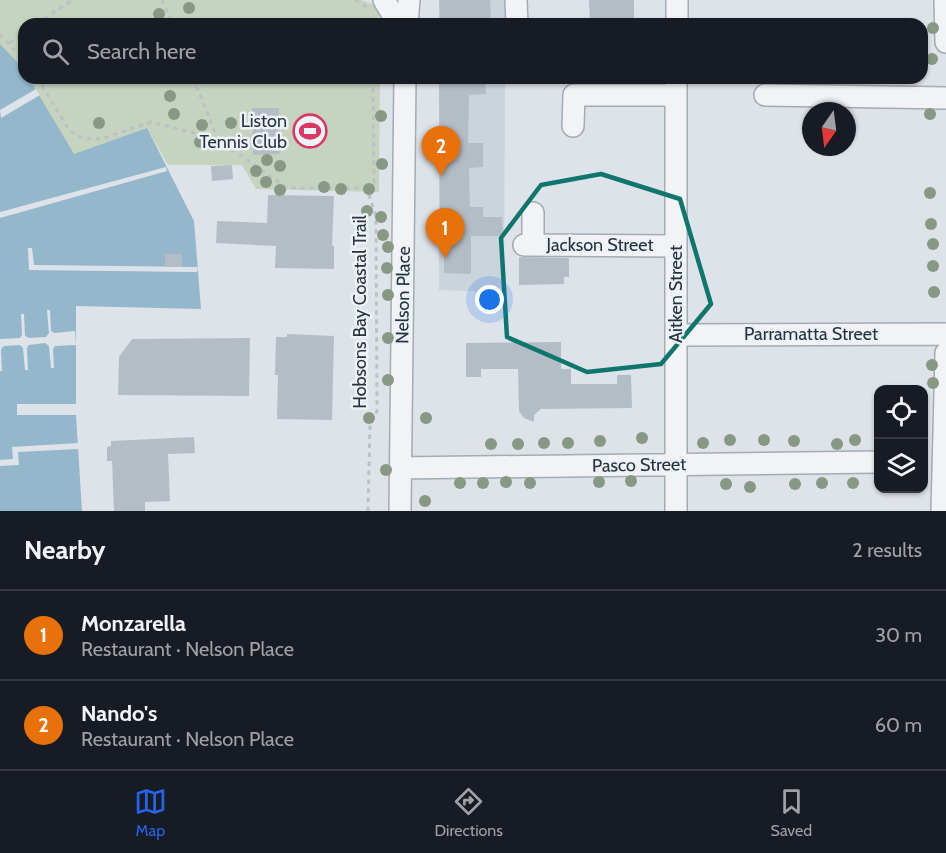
<!DOCTYPE html>
<html lang="en">
<head>
<meta charset="utf-8">
<style>
  :root { --surface:#171b24; --page:#242831; --text:#f1f3f6; --muted:#9ea1a6; --line:#363941; --accent:#2563eb }
  body { margin:0; font-family:Cabin,sans-serif; background:var(--page); color:var(--text) }
  .controls { position:absolute; right:18px; bottom:18px; display:grid; overflow:hidden; border-radius:12px; box-shadow:0 2px 4px #0004 }
  .controls button { width:54px; height:54px; display:grid; place-items:center; padding:0; border:0; border-bottom:2px solid var(--line); background:var(--surface); color:var(--text); font:30px sans-serif }
  .compass { position:absolute; left:802px; top:102px; width:54px; height:54px; border-radius:50%; background:var(--surface); box-shadow:0 2px 4px #0004; rotate:194deg }
  .you { position:absolute; left:490px; top:300px; width:21px; height:21px; margin:-15px; border:4px solid #fff; border-radius:50%; background:#1a73e8; box-shadow:0 0 0 9px #1a73e833 }
  .badge { display:grid; place-items:center; width:39px; height:39px; border-radius:50%; background:var(--accent); color:#fff; font-size:20px; font-weight:700 }
  .pin { position:absolute; translate:-50% -50px; filter:drop-shadow(0 2px 3px #0008) }
  .pin::after { content:''; position:absolute; top:32px; width:21px; height:18px; background:inherit; clip-path:polygon(0 0,100% 0,50% 100%) }
  .list { margin:0; padding:0; list-style:none }
  h2 { display:flex; justify-content:space-between; align-items:center; height:78px; margin:0; padding:0 24px; font-size:26px }
  h2 small { font-size:20px; font-weight:400; color:var(--muted) }
  .list li { display:grid; grid-template-columns:39px 1fr auto; gap:18px; align-items:center; box-sizing:border-box; height:90px; padding:0 24px; border-top:2px solid var(--line) }
  .list b { display:block; font-size:22px; white-space:nowrap }
  .list p { margin:0; font-size:20px; white-space:nowrap; color:var(--muted) }
  .list em { font-size:20px; font-style:normal; color:var(--muted) }
  .icon { flex:none; width:33px; height:33px; fill:none; stroke:currentColor; stroke-width:2; stroke-linecap:round; stroke-linejoin:round }
  .map { position:relative; flex:none; width:946px; height:511px; overflow:hidden }
  .search { position:absolute; background:var(--surface); box-shadow:0 2px 4px #0004; left:18px; right:18px; top:18px; height:66px; display:flex; align-items:center; gap:15px; box-sizing:border-box; padding:0 21px; border-radius:18px; color:var(--muted); font-size:22px }
  .sheet { height:258px; background:var(--surface) }
  nav { display:flex; justify-content:space-around; align-items:center; box-sizing:border-box; height:84px; border-top:2px solid var(--line); background:var(--surface); font-size:16px; color:var(--muted) }
  nav a { display:grid; justify-items:center; gap:3px }
  nav .on { color:var(--accent) }
  .map>svg:first-child { display:block }
  .built { fill:#cbd3db }
  .green { fill:#c6d3be }
  .water { fill:#95b7cc }
  .pier { fill:#dee3e9 }
  .building { fill:#b4bdc6 }
  .lines { fill:none; stroke-linecap:round; stroke-linejoin:round }
  .minor-casing { stroke:#a3abb3; stroke-width:24 }
  .path { stroke:#bcc1c7; stroke-width:3; stroke-dasharray:4.5 4.5; stroke-linecap:butt }
  .minor { stroke:#f1f3f7; stroke-width:21 }
  .tree { fill:#879984 }
  .marked { fill:none; stroke:#0f766e; stroke-width:4.5; stroke-linejoin:round }
  .labels { text-anchor:middle; stroke-width:5; stroke-linejoin:round; paint-order:stroke }
  .poi-label { font-size:18px; fill:#263340; stroke:#edf2f6; text-anchor:end }
  .street-label { font-size:18px; fill:#263340; stroke:#edf2f6 }
</style>
</head>
<body>
<div class="map">
<svg width="946" height="511" viewBox="0 0 946 511">
  <rect width="100%" height="100%" fill="#dee3e9"/>
  <path class="built" d="M439,0H506L505,24H439Z
    M439,78H505L504,292L439,290Z"/>
  <path class="green" d="M0,0H361L376,5L379,14V24H24V71L0,44Z
    M29,78H380L379,192L256,189L242,165H168L147,128L74,155Z"/>
  <path class="water" d="M0,44L22,67L24,78H29L74,154L147,128L194,221L201,309L76,306V415L82,511H0Z"/>
  <path class="pier" d="M36,89L40,95L1,118L0,110Z
    M166,167L167,171L0,218V212Z
    M28,248H32L34,265L198,267L197,272L29,270Z
    M47,310H50L51,331L55,333L75,331L76,345L55,346L53,349L54,368H51L49,346L45,343L29,345L27,348L28,370H25L23,348L20,345L4,346L1,349L2,371H0V339L20,338L22,335L21,314H24L25,336L29,338L46,337L49,333Z
    M17,404H76V415H17Z
    M78,443V449L18,452L19,465L0,466V460L13,459L12,447Z"/>
  <path class="building" d="M439,0H490L491,24H440Z
    M589,0H634V24H590Z
    M439,78H485L486,94L469,95L468,143H483V167L469,168L470,207H483V217H502L503,236H471V274L444,273V238H440Z
    M252,108H279L280,154L253,155Z
    M232,165L233,179L212,181L211,166Z
    M268,195L334,196L332,246H334V269L275,268L276,246L216,243L217,221L267,223Z
    M165,254H182V267H165Z
    M519,257L569,258V277H564V284L519,285Z
    M287,334L334,336L332,420L277,419L278,375H275L276,337H287Z
    M250,338L249,396L118,395L119,357L132,339Z
    M561,342V369H571V384H617V375H631L632,408L541,409L534,415V422L524,418L519,411L518,369H481V377H466V343Z
    M194,437L195,453L168,454L170,501L145,502V511H114L112,461H107V447L111,446V441Z"/>
  <g class="lines">
    <g class="minor-casing">
      <path id="minor" d="M384,0L398,24
        M516,0L517,24
        M945,0L946,42
        M407,24L409,0
        M677,24V0
        M765,95L946,98
        M573,126L574,95H676
        M533,213V245
        M524,245L676,246
        M676,335L946,334
        M400,468L878,462
        M400,511L405,78
        M676,511V78
        M942,511L946,353"/>
    </g>
    <path class="path" d="M162,0L172,24
      M355,0L367,7
      M37,24L72,0
      M0,34L24,61
      M10,43L24,33
      M37,78L69,130L83,138L101,139L151,122L218,139L287,188H369
      M193,78L218,139
      M368,511L370,424L377,411L376,216L368,192L374,182L373,78"/>
    <use href="#minor" class="minor"/>
  </g>
  <g class="tree">
    <circle cx="189" cy="8" r="6"/>
    <circle cx="159" cy="14" r="6"/>
    <circle cx="933" cy="28" r="6"/>
    <circle cx="932" cy="59" r="6"/>
    <circle cx="170" cy="96" r="6"/>
    <circle cx="174" cy="114" r="6"/>
    <circle cx="930" cy="114" r="6"/>
    <circle cx="381" cy="116" r="6"/>
    <circle cx="99" cy="123" r="6"/>
    <circle cx="231" cy="123" r="6"/>
    <circle cx="202" cy="125" r="6"/>
    <circle cx="200" cy="142" r="6"/>
    <circle cx="267" cy="160" r="6"/>
    <circle cx="382" cy="164" r="6"/>
    <circle cx="280" cy="166" r="6"/>
    <circle cx="256" cy="171" r="6"/>
    <circle cx="266" cy="182" r="6"/>
    <circle cx="324" cy="187" r="6"/>
    <circle cx="341" cy="189" r="6"/>
    <circle cx="369" cy="189" r="6"/>
    <circle cx="280" cy="190" r="6"/>
    <circle cx="930" cy="193" r="6"/>
    <circle cx="367" cy="211" r="6"/>
    <circle cx="381" cy="217" r="6"/>
    <circle cx="931" cy="224" r="6"/>
    <circle cx="383" cy="235" r="6"/>
    <circle cx="933" cy="244" r="6"/>
    <circle cx="388" cy="247" r="6"/>
    <circle cx="933" cy="266" r="6"/>
    <circle cx="387" cy="268" r="6"/>
    <circle cx="934" cy="292" r="6"/>
    <circle cx="388" cy="295" r="6"/>
    <circle cx="388" cy="338" r="6"/>
    <circle cx="932" cy="365" r="6"/>
    <circle cx="388" cy="380" r="6"/>
    <circle cx="933" cy="383" r="6"/>
    <circle cx="369" cy="418" r="6"/>
    <circle cx="426" cy="418" r="6"/>
    <circle cx="642" cy="438" r="6"/>
    <circle cx="730" cy="440" r="6"/>
    <circle cx="764" cy="440" r="6"/>
    <circle cx="855" cy="440" r="6"/>
    <circle cx="600" cy="441" r="6"/>
    <circle cx="794" cy="441" r="6"/>
    <circle cx="544" cy="443" r="6"/>
    <circle cx="568" cy="443" r="6"/>
    <circle cx="703" cy="443" r="6"/>
    <circle cx="491" cy="444" r="6"/>
    <circle cx="518" cy="444" r="6"/>
    <circle cx="837" cy="444" r="6"/>
    <circle cx="386" cy="470" r="6"/>
    <circle cx="631" cy="481" r="6"/>
    <circle cx="506" cy="482" r="6"/>
    <circle cx="599" cy="482" r="6"/>
    <circle cx="460" cy="483" r="6"/>
    <circle cx="483" cy="483" r="6"/>
    <circle cx="530" cy="483" r="6"/>
    <circle cx="822" cy="483" r="6"/>
    <circle cx="853" cy="483" r="6"/>
    <circle cx="726" cy="484" r="6"/>
    <circle cx="795" cy="484" r="6"/>
    <circle cx="750" cy="487" r="6"/>
    <circle cx="425" cy="501" r="6"/>
  </g>
  <path class="marked" d="M601,174L680,199L711,304L661,364L587,372L507,337L501,238L541,185Z"/>
  <defs>
    <g id="stadium-ring" transform="scale(1.725)"><circle r="9.5" fill="#edf2f6" stroke="#d83864" stroke-width="1.5"/><path d="M0-5a6.5 5 0 1 0 0 10a6.5 5 0 1 0 0-10ZM-3.5-1.8h7v3.6h-7Z" fill="#d83864"/></g>
  </defs>
  <g fill-rule="evenodd">
    <use href="#stadium-ring" x="310" y="131"/>
  </g>
  <g class="labels">
    <g class="poi-label">
      <text x="287" y="127">Liston<tspan x="287" dy="21">Tennis Club</tspan></text>
    </g>
    <g class="street-label">
      <text x="600" y="251">Jackson Street</text>
      <text transform="translate(676 294) rotate(-90)" y="6">Aitken Street</text>
      <text transform="translate(403 295) rotate(-89)" y="6">Nelson Place</text>
      <text transform="translate(360 312) rotate(-90)" y="6">Hobsons Bay Coastal Trail</text>
      <text x="811" y="340">Parramatta Street</text>
      <text transform="translate(639 465) rotate(-1)" y="6">Pasco Street</text>
    </g>
  </g>
</svg>
<div class="controls">
<button><svg class="icon" aria-label="locate" viewBox="0 0 24 24"><circle cx="12" cy="12" r="6"/><path d="M12 2v4M12 18v4M2 12h4M18 12h4"/></svg></button>
<button><svg class="icon" aria-label="layers" viewBox="0 0 24 24"><path d="M12 4l9 5-9 5-9-5zM3 14l9 5 9-5"/></svg></button>
</div>
<svg class="compass" viewBox="-18 -18 36 36"><path d="M0-13l5 13h-10z" fill="#e53935"/><path d="M0 13l5-13h-10z" fill="#9ea1a6"/></svg>
<div class="you"></div>
<div class="pin badge" style="left:445px;top:258px;background:#e8710a">1</div>
<div class="pin badge" style="left:441px;top:176px;background:#e8710a">2</div>
<div class="search"><svg class="icon" aria-label="search" viewBox="0 0 24 24"><circle cx="10" cy="10" r="6"/><path d="M15 15l6 6"/></svg>Search here</div>
</div>
<section class="sheet">
<h2>Nearby<small>2 results</small></h2>
<ul class="list">
<li><span class="badge" style="background:#e8710a">1</span><div><b>Monzarella</b><p>Restaurant · Nelson Place</p></div><em>30 m</em></li>
<li><span class="badge" style="background:#e8710a">2</span><div><b>Nando's</b><p>Restaurant · Nelson Place</p></div><em>60 m</em></li>
</ul>
</section>
<nav>
<a class="on"><svg class="icon" aria-label="map" viewBox="0 0 24 24"><path d="M3 6l6-2 6 2 6-2v14l-6 2-6-2-6 2zM9 4v14M15 6v14"/></svg>Map</a>
<a><svg class="icon" aria-label="directions" viewBox="0 0 24 24"><path d="M12 3l9 9-9 9-9-9zM9 14v-3h6M13 9l2 2-2 2"/></svg>Directions</a>
<a><svg class="icon" aria-label="saved" viewBox="0 0 24 24"><path d="M7 4h10v16l-5-4-5 4z"/></svg>Saved</a>
</nav>
</body>
</html>
